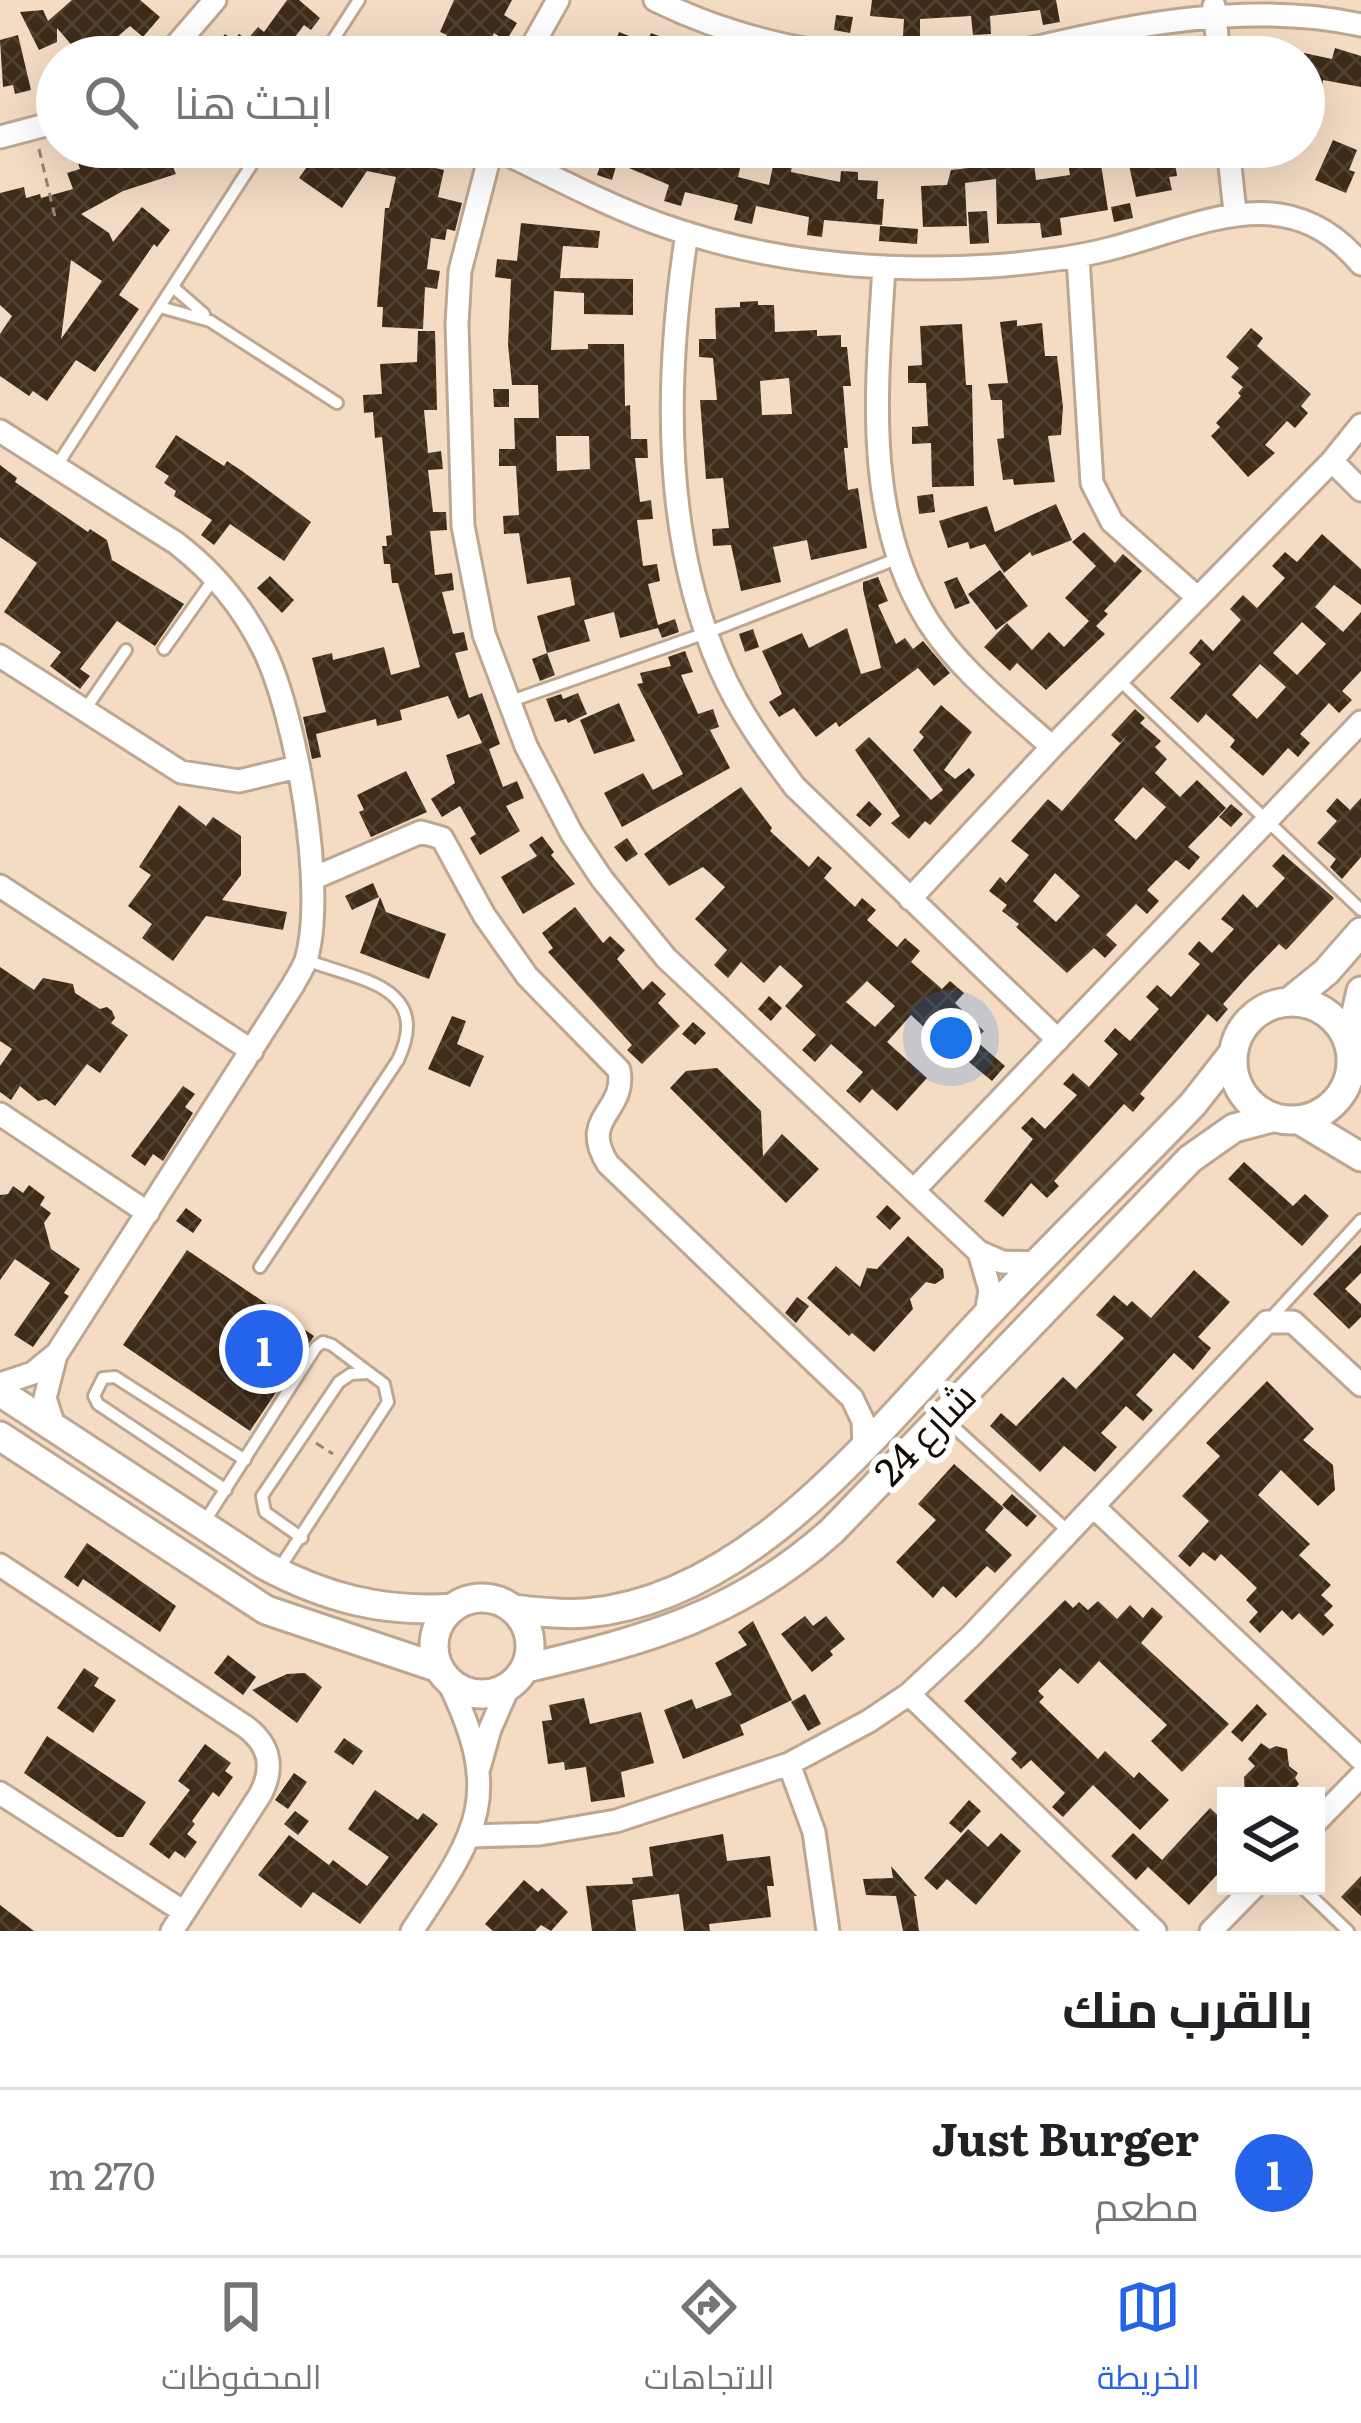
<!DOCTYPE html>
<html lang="ar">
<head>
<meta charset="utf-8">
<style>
  :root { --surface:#fff; --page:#f6f6f6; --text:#202124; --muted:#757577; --line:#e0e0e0; --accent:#2563eb }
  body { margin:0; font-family:Literata,Cairo,serif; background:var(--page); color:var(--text); direction:rtl }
  .controls { position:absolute; right:36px; bottom:36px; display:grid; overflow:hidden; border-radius:0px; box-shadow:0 12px 48px #0002 }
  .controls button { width:108px; height:108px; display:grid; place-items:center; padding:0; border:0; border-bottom:3px solid var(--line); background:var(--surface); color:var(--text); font:60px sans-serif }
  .you { position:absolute; left:951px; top:1038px; width:42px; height:42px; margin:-30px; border:9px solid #fff; border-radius:50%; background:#1a73e8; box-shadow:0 0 0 18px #1a73e833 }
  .badge { display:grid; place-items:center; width:78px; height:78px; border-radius:50%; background:var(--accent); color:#fff; font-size:39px; font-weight:700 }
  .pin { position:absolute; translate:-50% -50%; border:6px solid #fff; box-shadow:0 3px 12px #0006 }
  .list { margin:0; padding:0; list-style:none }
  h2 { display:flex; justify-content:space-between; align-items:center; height:156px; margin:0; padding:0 48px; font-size:51px }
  h2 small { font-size:39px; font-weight:400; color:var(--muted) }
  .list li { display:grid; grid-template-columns:78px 1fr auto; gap:36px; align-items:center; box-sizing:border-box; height:168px; padding:0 48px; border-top:3px solid var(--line) }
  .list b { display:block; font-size:45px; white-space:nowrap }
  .list p { margin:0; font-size:39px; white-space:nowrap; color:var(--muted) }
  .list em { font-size:39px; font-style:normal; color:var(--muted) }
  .icon { flex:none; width:66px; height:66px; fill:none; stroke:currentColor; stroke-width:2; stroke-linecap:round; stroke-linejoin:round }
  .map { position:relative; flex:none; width:1361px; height:1931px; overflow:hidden; direction:ltr }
  .search { position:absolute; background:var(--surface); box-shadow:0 12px 48px #0002; left:36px; right:36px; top:36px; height:132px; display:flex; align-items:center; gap:30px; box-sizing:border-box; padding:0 42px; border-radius:66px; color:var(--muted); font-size:45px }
  .sheet { height:324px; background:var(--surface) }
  nav { display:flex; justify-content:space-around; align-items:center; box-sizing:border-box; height:168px; border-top:3px solid var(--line); background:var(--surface); font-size:33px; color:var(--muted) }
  nav a { display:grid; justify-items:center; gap:6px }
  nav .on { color:var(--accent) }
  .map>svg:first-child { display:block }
  .building { fill:url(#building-cross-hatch); fill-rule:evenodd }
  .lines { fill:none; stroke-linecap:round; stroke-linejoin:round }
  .service-casing { stroke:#bea791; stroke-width:16 }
  .minor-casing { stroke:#bea791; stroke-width:27 }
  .tertiary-casing { stroke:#bea791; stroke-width:33 }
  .path { stroke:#958474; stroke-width:3; stroke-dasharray:9 6; stroke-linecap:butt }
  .service { stroke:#fff; stroke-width:10 }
  .minor { stroke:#fff; stroke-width:21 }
  .tertiary { stroke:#fff; stroke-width:27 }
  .labels { text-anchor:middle; stroke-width:12; stroke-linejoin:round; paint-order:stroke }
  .street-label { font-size:39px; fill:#130b05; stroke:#fff }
</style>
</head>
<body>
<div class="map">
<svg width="1361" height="1931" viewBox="0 0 1361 1931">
  <defs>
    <pattern id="building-cross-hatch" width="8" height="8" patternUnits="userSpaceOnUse" patternTransform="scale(3)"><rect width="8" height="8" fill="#3e2c19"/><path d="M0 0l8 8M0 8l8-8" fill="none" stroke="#504130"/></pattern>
  </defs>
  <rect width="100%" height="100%" fill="#f3dbc4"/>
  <path class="building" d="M72,0H140L160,17L143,37L130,26L97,54L84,40L75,49L57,28V42L39,50L20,12L43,10L48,21Z
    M287,0H299L320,18L311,30L304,25L280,57H221L223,54L214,48L225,34L234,40L239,34L247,40L258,27L264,32Z
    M454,0H512L504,15L517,23L506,41L494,33L484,57H451L440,52L447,35L440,32Z
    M872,0H1056L1060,22L1043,25L1040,10L990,16L991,34L973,35L971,16L920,19V36H903L904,19L870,16Z
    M836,15L853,17L850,33L834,30Z
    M619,32L647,43L651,33L667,39L663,49L681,57H610Z
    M18,35L31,90L15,94L13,85L3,87L0,40Z
    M1335,48L1361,56V87L1323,80L1319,102L1304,99V53L1332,59Z
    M1333,140L1357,150L1349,170L1355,172L1346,193L1315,180Z
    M89,147H185L169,158L176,174L123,191L81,214L109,233L113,242L142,207L170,230L157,247L154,244L119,295L139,309L95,372L76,360L47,401L33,391L29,396L0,376V334L12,316L0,305V193L24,187L26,198L40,194L41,198L73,189L67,173L80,169L74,152ZM71,260L102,281L61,339Z
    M321,147H377L394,159L444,170L438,197L462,203L455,231L447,229L445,240L431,238L427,269L440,271L437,289L425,287L423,329L382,327L383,307H377L385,208H389L396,177L367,171L342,208L299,178Z
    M580,147H745L738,177L769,185L777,147H795L791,172L840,182L841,171L858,172V180L878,181L877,199H884L882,225L824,220L822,237L807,235L809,217L756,206L752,224L734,220L738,205L685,192L681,206L664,201L669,185L617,163L612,180L597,175L603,157Z
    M1146,147H1163L1165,157L1174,155L1177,176L1169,177L1172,190L1136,197L1127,156L1147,152Z
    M1099,151L1108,210L1060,218L1062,235L1042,238L1040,223L997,224L996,179L965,183L967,226L923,227L921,186L947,185L951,170L1004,164L1003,157L1033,154L1036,180L1070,175L1067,156Z
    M1130,203L1133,218L1114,222L1111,207Z
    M987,211L989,243L970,244L968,212Z
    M521,223L600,231L598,248L563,246L560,278L633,279V315L584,314V293L554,291L551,350L588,349V344H624L625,406L630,405L631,439H647L648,458H635L640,502L651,500L653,519L637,520L643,566L657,564L660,581L648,584L658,625L675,619L679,632L662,638L658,628L620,638L614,612L584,620L590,641L547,653L537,616L575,605L570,577L527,584L519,533L504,534L503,516L519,515L516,466H499V449H515L514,418H539L538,385H512L508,344L511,279L495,277L497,259L517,261ZM556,436H589L590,469L557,471Z
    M880,226L918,229L917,244L879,241Z
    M758,301V305H774L775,332L817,330V336L841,335V347H847L851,386H843L848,448H844L848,490L858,488L867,548L811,560L807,540L773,547L781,582L741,591L731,545L713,546L712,529L729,528L723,478L706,479L700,400H717L713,358L699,357V339H716L715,308L740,307V302ZM789,378L792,414L762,415L760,381Z
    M1017,320V326L1042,323L1045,356H1057L1063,407L1061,435L1048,436L1055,482L1014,485L1013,479L1003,480L997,439L1004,438L1002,400H991L988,384L1008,383L1000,322Z
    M962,324L966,385H972L974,486L932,487L931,443L912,444V427L928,426L926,383H908V366L922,365L920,326Z
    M1251,328L1263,338L1257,346L1311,394L1301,406L1308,413L1295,428L1287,421L1265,445L1275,453L1248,477L1211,436L1220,427L1216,423L1241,396L1238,393L1243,387L1231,377L1239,368L1226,357Z
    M418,331H435L437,410H424L428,453L441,451L443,469L428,470L433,512H446L447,530L430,531L435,575L452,573L454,590L442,592L453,634L464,632L468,650L455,653L469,698L482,693L500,744L489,749L503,787L517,781L524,798L506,806L520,831L480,855L470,838L476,834L460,806L442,817L431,799L455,783L446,755L482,743L469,714L458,719L448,696L400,710L402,720L377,726L376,719L316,734L321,757L312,759L303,717L326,712L312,658L332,653L333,660L384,647L391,675L420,667L398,583H392L390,564H384L382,546H387L386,536L392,535L382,437L375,438L373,412L364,413L363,395L382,394L380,364L417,362Z
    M493,389H509V407H494Z
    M176,435L224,466L227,461L242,471L311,522L284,561L230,524L214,545L201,535L212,520L174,496L176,491L164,483L169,476L155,467Z
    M0,465L17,478L15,482L88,532L90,529L107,540L112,560L184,604L155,646L117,621L80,669L90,676L80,689L50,666L61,652L4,612L37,563L0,537Z
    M933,494L935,512L919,514L917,496Z
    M1056,504L1072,540L1032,556L1030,552L1004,573L985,544L970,549L968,542L948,548L939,521L987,506L995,532Z
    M1084,532L1115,563L1123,554L1142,571L1104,611L1108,614L1096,626L1105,634L1046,690L1017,663L1010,671L984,647L1007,623L1032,650L1049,632L1064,647L1089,621L1065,598L1096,566L1072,542Z
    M1322,534L1361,569V605L1334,585L1315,607L1343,632L1361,612V671L1342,691L1352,700L1339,713L1329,703L1300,734L1310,743L1298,757L1288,748L1263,776L1230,747L1235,740L1206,714L1198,723L1170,698L1201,664L1189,653L1201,639L1213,651L1241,620L1230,609L1243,595L1257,608L1285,578L1272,566L1285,552L1297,562ZM1302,622L1326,644L1297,675L1273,653ZM1260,664L1286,687L1257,719L1232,695Z
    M1000,570L1028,606L996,630L968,594Z
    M270,576L294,600L282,613L257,588Z
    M878,577L888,601L878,605L896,644L905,638L913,649L923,641L950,673L934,686L918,668L839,727L836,722L816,737L794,708L779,717L769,702L782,694L762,651L802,633L809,648L847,628L861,674L881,668L863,589V582Z
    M957,577L970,603L955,609L944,582Z
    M753,629L759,647L745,652L739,634Z
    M685,651L693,672L681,675L698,714L713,709L719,727L710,730L730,768L622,827L604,793L643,773L653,790L683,774L637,684L643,683L640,673L671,666L668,657Z
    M547,653L555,675L540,681L532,659Z
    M578,693L587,714L568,723L566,719L555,722L546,699L561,694L563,699Z
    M619,703L635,741L594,754L580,720Z
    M941,705L972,732L944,770L955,779L969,768L975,775L930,825L925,821L909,839L891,823L900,816L855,750L869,737L931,800L943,790L913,750L924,737L919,732Z
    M1135,709L1145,718L1140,723L1161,741L1155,747L1167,759L1155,773L1180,797L1197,780L1226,808L1188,847L1200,857L1189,870L1176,860L1147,890L1159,901L1147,914L1136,904L1106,935L1117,945L1105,958L1094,948L1067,973L1016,927L1019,924L1002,911L1007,905L989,891L1000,877L1006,883L1029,855L1011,841L1048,799L1062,811L1128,735L1120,743L1111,735ZM1143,787L1166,807L1136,840L1114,820ZM1055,873L1080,896L1056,922L1033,901Z
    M406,771L427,812L371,837L359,812L364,810L357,795Z
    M741,787L772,828L770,831L809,867L818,856L832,868L824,878L855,907L862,898L876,910L867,920L897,947L905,938L920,951L911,962L942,989L950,981L964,993L955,1003L984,1031L975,1040L1005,1066L992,1081L958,1053L955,1056L911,1015L887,1042L927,1078L897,1111L872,1089L860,1103L846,1091L863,1072L831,1044L815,1062L802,1050L816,1035L785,1006L803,986L780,965L764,983L741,962L728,978L714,965L727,950L695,919L725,887L703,867L669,886L644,854ZM867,981L895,1006L875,1027L846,1002Z
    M1337,798L1350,810L1361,798V857L1342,879L1330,867L1336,859L1317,843L1337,821L1326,811Z
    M869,801L882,814L870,827L856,815Z
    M1231,804L1243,814L1231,827L1219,817Z
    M179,805L206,826L213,817L241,836V875L222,900L287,912L283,930L206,916L173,961L142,938L152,924L128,906L151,875L139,867Z
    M542,836L554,852L551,855L575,884L523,914L501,877L537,856L529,845Z
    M627,838L638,854L626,862L614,847Z
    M1283,854L1334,898L1286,950L1279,944L1248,976L1223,1004L1228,1009L1217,1022L1208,1014L1140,1094L1145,1098L1133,1112L1124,1104L1054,1181L1059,1186L1047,1198L1031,1183L1003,1217L984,1201L1033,1139L1021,1128L1032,1117L1045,1129L1077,1095L1063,1084L1073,1073L1089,1087L1118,1054L1104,1041L1115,1028L1130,1041L1159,1009L1146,997L1157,985L1171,997L1200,964L1188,954L1199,941L1212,953L1234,929L1221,919L1243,894L1257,908L1285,878L1272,866Z
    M373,883L379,897L352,910L345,896Z
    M380,897L386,912L446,934L429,979L360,953Z
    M575,907L603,943L610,936L625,950L617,959L643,990L652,981L666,994L658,1003L680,1026L642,1064L627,1050L632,1045L548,952L553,948L542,933Z
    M0,967L34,990L43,978L73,984L75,993L100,1009L107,1007L112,1011L115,1018L111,1023L128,1035L100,1073L87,1064L55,1106L46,1099L38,1101L20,1086L11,1100L0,1092V1066L12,1049L0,1041Z
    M769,996L782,1008L771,1021L758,1009Z
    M452,1016L466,1021L457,1044L484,1056L470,1087L428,1069Z
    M693,1022L706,1033L695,1045L682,1034Z
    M717,1068L761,1111L763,1156L782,1134L819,1169L786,1203L670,1088L686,1071Z
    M183,1086L195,1094L185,1107L193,1113L163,1161L153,1154L145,1166L131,1156Z
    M1244,1162L1293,1206L1305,1194L1329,1216L1302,1246L1228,1179Z
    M29,1185L45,1197L40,1205L51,1213L44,1223L51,1249L80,1269L64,1293L69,1296L33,1347L14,1335L50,1283L15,1259L0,1280V1195L8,1194L13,1186L23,1193Z
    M887,1205L901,1218L890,1230L876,1217Z
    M186,1208L202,1220L193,1233L176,1221Z
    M908,1236L943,1269L944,1278L935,1284L926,1282L910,1299L913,1309L874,1352L852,1333L849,1336L807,1298L836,1266L860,1287L867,1268L877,1269Z
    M1361,1245V1273L1345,1289L1361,1304V1317L1349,1329L1313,1294Z
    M187,1250L314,1336L250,1431L123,1345Z
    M1194,1270L1230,1302L1198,1337L1211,1348L1193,1370L1174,1353L1136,1395L1153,1410L1143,1421L1126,1406L1101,1433L1117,1447L1095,1472L1064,1446L1040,1472L990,1426L1001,1413L1016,1426L1063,1377L1076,1389L1097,1367L1124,1338L1096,1315L1114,1295L1127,1306L1132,1301L1151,1318Z
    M797,1297L809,1306L796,1323L785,1313Z
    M1267,1381L1314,1429L1303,1440L1333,1465L1335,1490L1318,1506L1281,1470L1258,1495L1310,1544L1299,1555L1331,1585L1321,1595L1333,1606L1324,1615L1334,1625L1323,1636L1299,1613L1292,1620L1282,1610L1260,1633L1249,1622L1258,1612L1246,1600L1257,1588L1221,1554L1215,1561L1203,1552L1190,1567L1178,1556L1209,1521L1182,1496L1220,1456L1206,1443Z
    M954,1464L1004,1508L985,1530L1012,1555L995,1573L987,1566L956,1598L943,1586L933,1598L896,1562L936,1520L918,1504Z
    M1012,1494L1037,1516L1027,1527L1002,1505Z
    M87,1543L176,1606L160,1632L83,1579L78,1587L64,1577Z
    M1065,1600L1073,1608L1079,1602L1088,1610L1098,1601L1117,1619L1130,1605L1143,1618L1152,1607L1163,1617L1141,1643L1229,1724L1182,1772L1151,1741L1167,1725L1099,1661L1078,1684L1060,1668L1038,1691L1044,1697L1039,1702L1098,1759L1105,1751L1134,1778L1139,1772L1169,1800L1140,1830L1093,1785L1063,1817L1052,1807L1065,1793L1031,1760L1021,1769L1011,1759L1017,1753L964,1701Z
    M805,1616L813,1626L826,1616L845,1639L830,1651L833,1655L812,1672L781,1634Z
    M753,1621L792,1700L740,1725L744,1735L683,1759L664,1710L692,1699L696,1709L732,1695L715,1663L747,1645L738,1632Z
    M228,1655L256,1677L243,1695L214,1673Z
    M84,1668L99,1678L94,1686L116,1700L93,1733L57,1708Z
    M305,1673L322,1687L297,1723L252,1690L287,1674Z
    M805,1694L821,1724L808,1731L791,1702Z
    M584,1698L590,1724L641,1712L654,1763L621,1772L625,1797L591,1802L586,1767L565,1770L564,1762L548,1764L542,1721L552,1720L549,1705Z
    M1257,1704L1267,1714L1242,1742L1231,1732Z
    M47,1736L146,1802L123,1837H117L24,1773Z
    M344,1738L363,1751L353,1765L334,1752Z
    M1261,1743L1270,1749L1276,1746L1287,1749L1289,1766L1298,1773L1295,1778L1299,1784L1288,1796H1245L1244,1777L1255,1766L1248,1759Z
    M205,1744L231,1763L225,1771L233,1777L219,1797L213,1792L192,1821L195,1824L187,1834L197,1842L185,1858L175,1851L169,1859L149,1844L190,1790L178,1781Z
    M294,1773L307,1782L288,1809L275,1800Z
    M375,1790L418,1820L423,1813L438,1824L360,1924L313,1892L301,1908L258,1875L289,1835L329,1865L333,1860L367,1886L389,1857L348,1829Z
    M969,1800L981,1811L961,1833L949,1823Z
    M1210,1808L1226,1823V1865L1189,1905L1148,1867L1136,1880L1111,1856L1133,1833L1162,1860Z
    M295,1811L309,1821L298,1835L284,1824Z
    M968,1829L988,1847L1001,1833L1021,1851L976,1905L947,1879L937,1890L924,1878Z
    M723,1834L727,1861L770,1856L774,1886H767L771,1917L709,1924L710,1931H684L679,1894L632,1900L636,1931H592L586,1886L633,1884L632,1878L653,1876L649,1847Z
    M891,1866L917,1896H914L919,1931H903L896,1896L866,1895L863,1879L893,1878Z
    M1361,1876V1916L1341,1897Z
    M524,1880L538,1892L542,1888L568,1912L551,1931L541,1925L535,1931H493L485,1924Z
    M0,1905L34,1931H0Z"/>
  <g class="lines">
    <g class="service-casing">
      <path id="service" d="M322,57L359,0
        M437,147L488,162
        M173,287L204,314
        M160,307L210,321L337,403
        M56,467L263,147
        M164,649L215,577
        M1118,679L1361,910
        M511,701L706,633L899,558
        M84,711L126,650
        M260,1267L398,1060C433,986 359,980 306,960
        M1270,1319L1361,1220
        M944,1418L1068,1531
        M226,1490L98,1404L94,1396L103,1378L115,1377L245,1460
        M205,1521L316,1347L323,1342L332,1345L384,1384L388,1402L279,1569
        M302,1538L265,1512L262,1496L339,1382L351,1374L367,1373
        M1305,1890L1348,1931"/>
    </g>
    <g class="minor-casing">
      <path id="minor" d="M655,0C720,32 789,50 861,57
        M1214,6L1219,57
        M166,57L215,0
        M526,57L558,0
        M981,57L1013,53C1126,26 1246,0 1361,25
        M0,137L57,122
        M492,147L460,271L457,324L463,526L484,634L526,746L572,834L602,879L666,958L979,1252L1002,1262L1040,1263
        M493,147C548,174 602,203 659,224C765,262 879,273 992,266C1031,263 1071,259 1109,249C1200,226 1286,175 1361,264
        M1228,147L1235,212
        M687,233C665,375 661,536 721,670C740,713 767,750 795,787L1058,1040
        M1078,257L1092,483L1112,522L1198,598
        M884,267C877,385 862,515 928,621C959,670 1009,708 1052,747
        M0,431L176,543C214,572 243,607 264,650C296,715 327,891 306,960C303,969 297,977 293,985L56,1355L45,1398L54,1426
        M1332,461L1361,490
        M0,656L181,772L239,781L297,767
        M314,878L421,832L442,838L484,915L527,976L619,1070C627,1112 578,1117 608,1164L852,1398L863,1421L864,1445
        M0,886L252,1051
        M910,899L1052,747L1332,461L1361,425
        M0,1114L148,1213
        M914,1190L1361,722
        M979,1252L990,1290L986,1315
        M0,1384L33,1373L55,1355
        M1094,1507L1361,1759
        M0,1565L246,1727C271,1746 274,1769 260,1795L172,1931
        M909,1694L1155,1931
        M789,1764L814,1832L828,1931
        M479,1768L490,1729L508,1688
        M0,1793L184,1912
        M1316,1822L1361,1776
        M471,1836L540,1834L616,1821L789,1764L869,1721L909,1694L971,1636L1267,1322H1293L1361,1385
        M412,1931C477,1833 505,1797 448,1681
        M1211,1931L1255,1886"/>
    </g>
    <g class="tertiary-casing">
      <path id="tertiary" d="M1233 1061a59 59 0 1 1 118 0a59 59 0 1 1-118 0Z
        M1289,1002L1326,972L1361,932
        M1349,1043L1361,991
        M1301,1121L1361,1157
        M0,1392L264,1565C325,1598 384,1613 453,1608
        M0,1436L266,1610L439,1668
        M434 1646a48 48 0 1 1 96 0a48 48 0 1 1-96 0Z
        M513,1609C537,1612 562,1615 586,1613C751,1599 876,1432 982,1320C1051,1247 1123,1177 1193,1104L1233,1053
        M526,1668C646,1640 737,1616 832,1531L1190,1159L1234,1128L1272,1118"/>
    </g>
    <path class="path" d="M39,149L55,217
      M316,1443L333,1454"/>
    <use href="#service" class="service"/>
    <use href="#minor" class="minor"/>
    <use href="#tertiary" class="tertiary"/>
  </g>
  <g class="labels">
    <g class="street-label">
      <text transform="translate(925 1434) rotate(-46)" y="14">شارع 24</text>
    </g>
  </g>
</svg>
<div class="controls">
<button><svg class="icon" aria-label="layers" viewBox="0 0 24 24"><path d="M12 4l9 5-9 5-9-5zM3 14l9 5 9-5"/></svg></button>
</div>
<div class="you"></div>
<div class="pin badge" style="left:264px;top:1349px">1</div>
<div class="search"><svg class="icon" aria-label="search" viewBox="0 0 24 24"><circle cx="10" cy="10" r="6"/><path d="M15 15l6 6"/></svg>ابحث هنا</div>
</div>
<section class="sheet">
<h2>بالقرب منك<small></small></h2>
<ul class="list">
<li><span class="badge">1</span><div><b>Just Burger</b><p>مطعم</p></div><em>270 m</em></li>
</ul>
</section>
<nav>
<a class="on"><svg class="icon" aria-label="map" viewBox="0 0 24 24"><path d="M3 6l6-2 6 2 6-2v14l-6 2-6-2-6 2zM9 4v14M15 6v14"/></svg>الخريطة</a>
<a><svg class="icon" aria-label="directions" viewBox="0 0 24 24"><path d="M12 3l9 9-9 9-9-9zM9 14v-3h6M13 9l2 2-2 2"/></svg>الاتجاهات</a>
<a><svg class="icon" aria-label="saved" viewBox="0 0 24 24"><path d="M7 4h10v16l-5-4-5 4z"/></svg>المحفوظات</a>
</nav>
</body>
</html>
